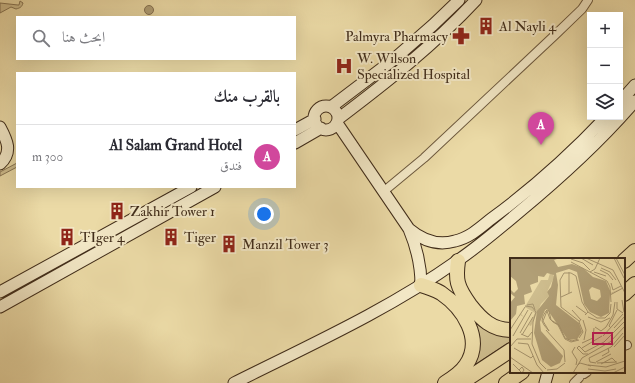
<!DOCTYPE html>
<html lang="ar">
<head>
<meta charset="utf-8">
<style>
  :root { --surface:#fff; --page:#f2f2f3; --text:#2b2b33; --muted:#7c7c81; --line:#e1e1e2; --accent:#2563eb }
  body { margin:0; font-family:"IM FELL Double Pica",Amiri,serif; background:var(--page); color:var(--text); direction:rtl }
  .controls { position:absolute; right:12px; top:12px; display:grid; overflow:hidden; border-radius:0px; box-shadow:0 4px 16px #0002 }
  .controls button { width:36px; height:36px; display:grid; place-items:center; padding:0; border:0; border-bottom:1px solid var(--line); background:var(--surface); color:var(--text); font:20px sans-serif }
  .you { position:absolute; left:264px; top:214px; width:14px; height:14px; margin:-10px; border:3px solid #fff; border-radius:50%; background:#1a73e8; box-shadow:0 0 0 6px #1a73e833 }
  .badge { display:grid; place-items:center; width:26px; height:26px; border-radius:50%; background:var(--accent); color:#fff; font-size:13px; font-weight:700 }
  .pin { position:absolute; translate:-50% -33px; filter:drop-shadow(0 1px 2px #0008) }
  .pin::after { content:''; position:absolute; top:21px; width:14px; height:12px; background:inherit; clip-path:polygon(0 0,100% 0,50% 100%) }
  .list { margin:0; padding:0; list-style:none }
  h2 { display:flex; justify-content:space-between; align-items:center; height:52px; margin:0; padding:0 16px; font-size:17px }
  h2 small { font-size:13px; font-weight:400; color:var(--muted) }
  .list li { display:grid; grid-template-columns:26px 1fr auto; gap:12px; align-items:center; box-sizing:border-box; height:64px; padding:0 16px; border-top:1px solid var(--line) }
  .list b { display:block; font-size:15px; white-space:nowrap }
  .list p { margin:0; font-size:13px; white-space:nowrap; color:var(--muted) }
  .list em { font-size:13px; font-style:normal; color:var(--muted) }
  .icon { flex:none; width:22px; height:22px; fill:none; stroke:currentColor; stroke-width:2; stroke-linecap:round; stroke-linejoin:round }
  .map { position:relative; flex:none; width:635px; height:383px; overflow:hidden; direction:ltr }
  .search { position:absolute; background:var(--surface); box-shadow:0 4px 16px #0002; left:16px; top:16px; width:280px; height:44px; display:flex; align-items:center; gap:10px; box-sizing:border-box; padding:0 14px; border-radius:0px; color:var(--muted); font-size:15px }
  .panel { position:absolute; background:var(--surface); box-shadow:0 4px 16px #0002; left:16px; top:72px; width:280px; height:116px; border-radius:0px; direction:rtl }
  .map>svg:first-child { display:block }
  .green { fill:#cebd8e; stroke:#887554 }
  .water { fill:#b19f76; stroke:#847151 }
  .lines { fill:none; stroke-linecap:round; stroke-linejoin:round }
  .street-casing { stroke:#6c583d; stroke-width:10 }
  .secondary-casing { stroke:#412d1a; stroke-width:13 }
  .highway-casing { stroke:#412d1a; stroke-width:16 }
  .street { stroke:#f2e7c5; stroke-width:8 }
  .secondary { stroke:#f2e7c5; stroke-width:11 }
  .highway { stroke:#ebdaa6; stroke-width:14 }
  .labels { text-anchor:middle; stroke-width:4; stroke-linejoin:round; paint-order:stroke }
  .poi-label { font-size:14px; fill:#412d1a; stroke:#f2e7c5; text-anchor:start }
  .inset-road { fill:none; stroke:#a7956e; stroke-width:1 }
  .view { fill:#c2185b; fill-opacity:0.15; stroke:#c2185b; stroke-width:2 }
  .inset-edge { fill:none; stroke:#412d1a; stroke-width:2 }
</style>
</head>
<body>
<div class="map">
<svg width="635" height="383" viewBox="0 0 635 383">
  <rect width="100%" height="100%" fill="#ebdaa6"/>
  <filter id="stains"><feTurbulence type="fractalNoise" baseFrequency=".005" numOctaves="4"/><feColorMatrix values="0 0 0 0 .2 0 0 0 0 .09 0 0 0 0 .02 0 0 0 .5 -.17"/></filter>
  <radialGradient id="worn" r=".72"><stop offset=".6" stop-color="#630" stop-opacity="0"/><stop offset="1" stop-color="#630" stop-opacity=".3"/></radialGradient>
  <path class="green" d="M20,1L23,3C22,7 20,8 16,9L11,7L0,13V3L18,5H19Z
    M17,163V167L0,176V172Z
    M479,323L511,335V341L470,368L475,326Z"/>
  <path class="water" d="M144.5 10a4.5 4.5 0 1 1 9 0a4.5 4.5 0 1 1-9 0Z"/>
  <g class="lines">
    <g class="street-casing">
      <path id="street" d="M383,192L424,158L555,35L582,9L588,0
        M624,346L627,345
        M584,374L587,372
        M574,383L579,378"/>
    </g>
    <g class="secondary-casing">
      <path id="secondary" d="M620,102L635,85
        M314 118a12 12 0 1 1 24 0a12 12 0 1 1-24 0Z
        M331,107L393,60L433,25L459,0
        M338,119C387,82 434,45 476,0
        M337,123L409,229C417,248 421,265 421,285
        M0,127C7,140 13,152 0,164
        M295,130L315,119
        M295,143L321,128
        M409,229C422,240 438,246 455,241C469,238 480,228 491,219C532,189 571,154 606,117
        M0,292L191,187
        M0,307L215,187
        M234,383C310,345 388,310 457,261C479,246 499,229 519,212C560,178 600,142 635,101
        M545,383L548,372"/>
    </g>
    <g class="highway-casing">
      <path id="highway" d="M458,261C457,268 456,275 458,283C460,291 465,298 470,305C481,319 492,330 511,330
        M624,261L635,251
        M421,285C428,287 434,289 441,293C463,308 484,339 466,365C461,373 453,378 445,383
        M624,294L635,284
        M461,383L511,350
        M506,383L522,372"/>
    </g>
    <use href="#street" class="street"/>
    <use href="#secondary" class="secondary"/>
    <use href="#highway" class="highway"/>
  </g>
  <defs>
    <g id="building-bare" transform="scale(1.38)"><path d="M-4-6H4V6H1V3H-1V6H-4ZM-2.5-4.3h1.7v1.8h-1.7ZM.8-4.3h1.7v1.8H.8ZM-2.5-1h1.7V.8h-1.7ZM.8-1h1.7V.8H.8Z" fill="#8f2418" stroke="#f2e7c5" stroke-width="2.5" paint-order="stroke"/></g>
    <g id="pharmacy-bare" transform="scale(1.38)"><path d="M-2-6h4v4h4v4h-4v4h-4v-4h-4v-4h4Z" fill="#8f2418" stroke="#f2e7c5" stroke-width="2.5" paint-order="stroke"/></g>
    <g id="hospital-bare" transform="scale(1.38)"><path d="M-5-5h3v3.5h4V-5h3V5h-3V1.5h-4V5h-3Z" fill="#8f2418" stroke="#f2e7c5" stroke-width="2.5" paint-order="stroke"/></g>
  </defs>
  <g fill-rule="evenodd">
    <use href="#building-bare" x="486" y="26"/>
    <use href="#pharmacy-bare" x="461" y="36"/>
    <use href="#hospital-bare" x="344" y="66"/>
    <use href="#building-bare" x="117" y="211"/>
    <use href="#building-bare" x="67" y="237"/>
    <use href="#building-bare" x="171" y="237"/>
    <use href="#building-bare" x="229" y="244"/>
  </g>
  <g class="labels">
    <g class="poi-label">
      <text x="499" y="31">Al Nayli 4</text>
      <text x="448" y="41" text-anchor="end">Palmyra Pharmacy</text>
      <text x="357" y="63">W. Wilson<tspan x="357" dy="16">Specialized Hospital</tspan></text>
      <text x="130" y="216">Zakhir Tower 1</text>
      <text x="80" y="242">TIger 4</text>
      <text x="184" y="242">Tiger</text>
      <text x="242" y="249">Manzil Tower 3</text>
    </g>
  </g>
  <g transform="translate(510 258)">
    <rect width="115" height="115" fill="#ebdaa6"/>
    <path d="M35,15H41L43,16L44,19L37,34L39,38L31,46L21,68L19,67L25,55L15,49L11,56L14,59L10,57L31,22H38L40,15Z" fill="#cebd8e"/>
    <path d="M0,0H50L44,2L48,9L62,6L73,10L83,19L96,23L101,35L115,29L100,36L99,55L91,59L80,54L74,46L67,14L59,11L46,15L48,27L46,47L69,65L72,74L67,81L58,82L37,51L35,52L30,64L31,73L53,98L50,105L41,109L32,102L24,75L27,53L39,38L37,34L41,29L44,17L37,15L34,19L28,18V24L20,27L22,34L14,37L15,46L7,48L6,56L0,63V45L5,39L0,35V31L4,35L8,31L6,23L0,18ZM82,29L90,32L91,39L87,43L81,41L79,32Z" fill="#b19f76" fill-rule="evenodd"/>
    <path class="inset-road" d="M71,0L83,7M76,0L103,12L115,35M104,0L114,20M106,0L115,17M61,1L73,5L80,12M61,4L97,23L100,29L101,44M91,10L100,14L106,22M90,12L98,16L103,22M59,14V35M80,14L85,11L90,0M84,14L96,18M101,25L103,32L111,28M100,37L113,30M51,39L62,34M112,42L114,54M107,44V51L113,55M17,47L23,46L25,52M15,48L22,49L26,54M66,48L77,56M62,52L71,62M26,54L23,64L22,86L30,105L36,111M75,57L78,54L87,60H95L100,55L101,46M78,59L91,64L100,60M73,62L76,72L74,82M69,63L51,49L50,22L54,15H61L66,18L72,44L78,54M85,69L91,73L96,69L103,57L105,44M101,70L99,68L107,52M104,70L115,58M0,72L15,49M36,72L54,92L55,104M10,75L22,54M11,76L18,79L22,74M12,77L23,59M3,78L18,52M93,78L113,56M69,80L73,74L69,64L71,61M68,81L62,83L55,80L49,67L41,62L39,53L37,52L36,53L33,58L32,63L34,67L39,73L33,63L37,53L40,61L43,64L48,67L55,81L61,84L69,82M8,85L18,86L27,107L34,115M72,85L83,80L84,70M69,88L75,94L94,84L115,63M69,88L67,90L73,96H78M0,89L7,81H21M65,89L62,94L67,102L66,107M101,89L113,75M104,89L115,77M4,90L21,100L23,98M72,90L92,78M92,98L99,94L98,90M0,99L23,115M86,104L101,96M86,105L80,104L79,100L101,89M87,105L107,104M3,106L12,115L14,112L12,109L9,112M91,106L102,100L106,104M78,107L96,109L115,103M67,108L70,105L81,108M78,111L95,113L106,111M37,112L47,111L55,105M63,115L72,100L100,84L115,68M103,115L115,109"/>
    <path class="view" d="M83,75H102V86H83Z"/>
    <rect width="115" height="115" class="inset-edge"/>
  </g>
  <rect width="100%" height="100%" filter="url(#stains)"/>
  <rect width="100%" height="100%" fill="url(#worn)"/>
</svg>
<div class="controls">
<button>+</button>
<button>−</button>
<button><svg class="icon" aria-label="layers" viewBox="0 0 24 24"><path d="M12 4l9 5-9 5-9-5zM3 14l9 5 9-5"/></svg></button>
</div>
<div class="you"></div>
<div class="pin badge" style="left:541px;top:145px;background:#d1479c">A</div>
<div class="search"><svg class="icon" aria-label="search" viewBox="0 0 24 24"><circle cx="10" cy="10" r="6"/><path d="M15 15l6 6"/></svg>ابحث هنا</div>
<section class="panel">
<h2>بالقرب منك<small></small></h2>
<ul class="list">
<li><span class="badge" style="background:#d1479c">A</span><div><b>Al Salam Grand Hotel</b><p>فندق</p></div><em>300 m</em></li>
</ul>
</section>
</div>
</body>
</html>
